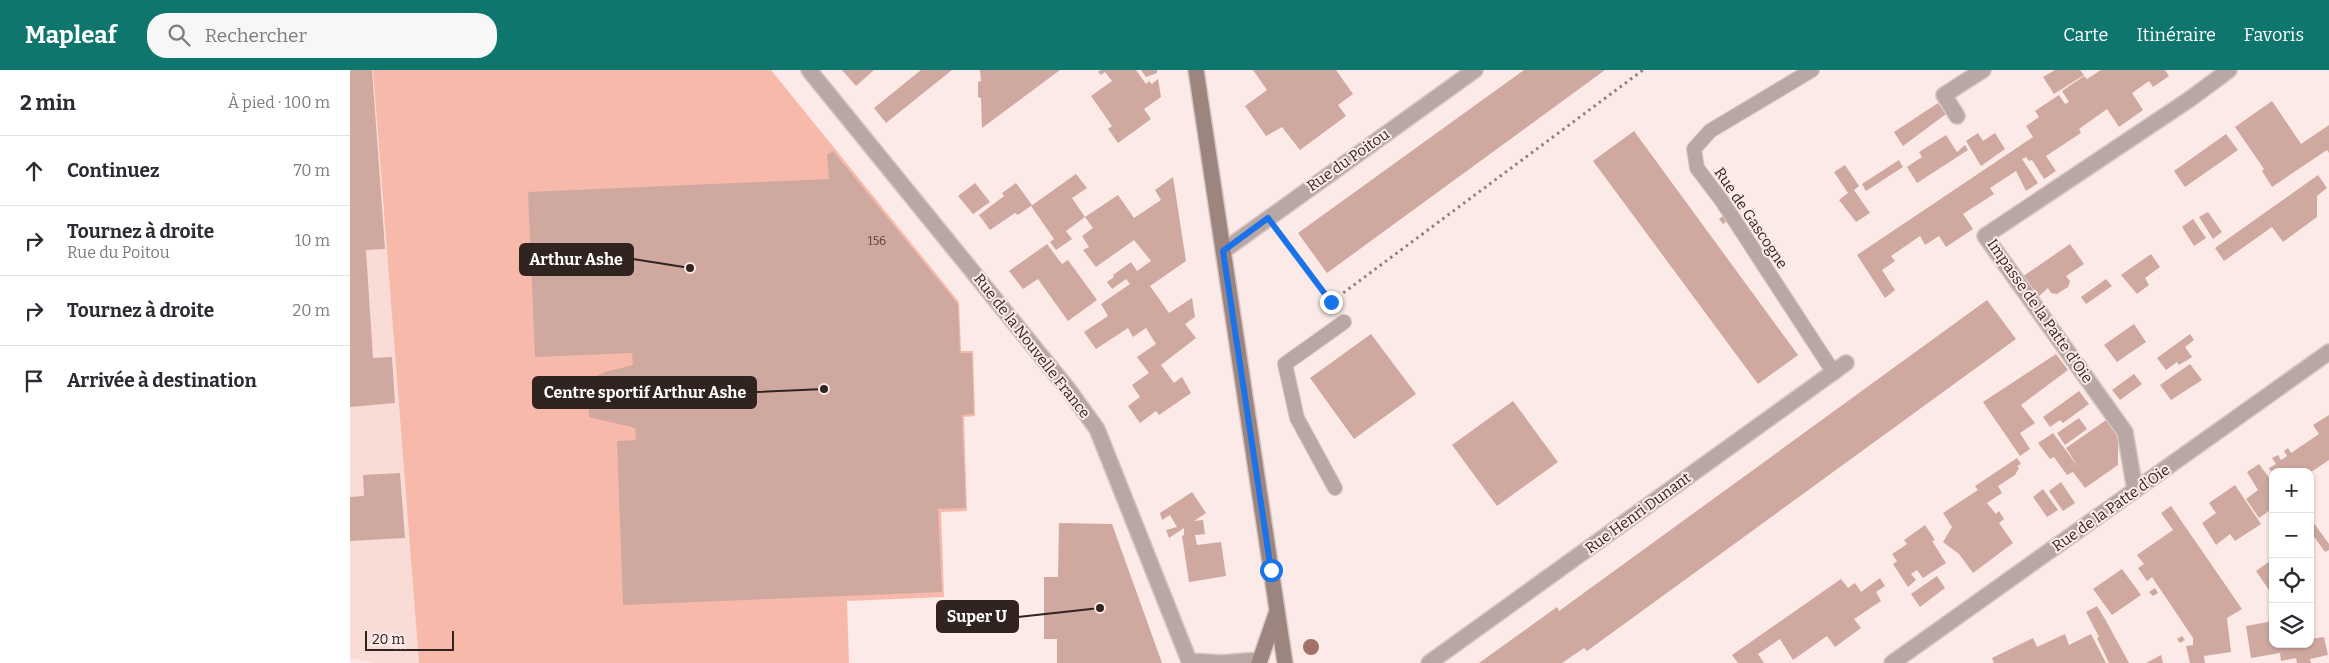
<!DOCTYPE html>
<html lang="fr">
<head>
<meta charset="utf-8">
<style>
  :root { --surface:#fff; --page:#f7f7f7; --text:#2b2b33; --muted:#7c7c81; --line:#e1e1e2; --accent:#0f766e }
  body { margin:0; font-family:Bitter,serif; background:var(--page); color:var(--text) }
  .controls { position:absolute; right:15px; bottom:15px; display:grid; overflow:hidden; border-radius:10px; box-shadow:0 1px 4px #0004 }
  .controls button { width:45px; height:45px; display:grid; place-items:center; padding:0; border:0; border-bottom:1px solid var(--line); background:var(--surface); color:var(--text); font:25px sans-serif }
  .scale { position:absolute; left:15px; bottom:12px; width:89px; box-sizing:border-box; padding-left:5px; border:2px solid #31231f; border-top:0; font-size:14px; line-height:18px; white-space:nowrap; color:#31231f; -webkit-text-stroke:4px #fbeae7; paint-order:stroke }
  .stop { position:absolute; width:15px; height:15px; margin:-11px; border:4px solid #1a73e8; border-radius:50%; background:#fff }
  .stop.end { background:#1a73e8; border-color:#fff; box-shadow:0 1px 5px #0008 }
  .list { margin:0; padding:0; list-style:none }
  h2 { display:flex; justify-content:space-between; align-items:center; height:65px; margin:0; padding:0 20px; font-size:21px }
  h2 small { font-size:16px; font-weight:400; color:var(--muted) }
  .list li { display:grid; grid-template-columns:32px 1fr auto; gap:15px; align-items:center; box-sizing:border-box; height:70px; padding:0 20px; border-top:1px solid var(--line) }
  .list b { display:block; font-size:19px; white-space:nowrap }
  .list p { margin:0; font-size:16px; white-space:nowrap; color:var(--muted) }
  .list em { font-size:16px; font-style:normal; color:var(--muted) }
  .icon { flex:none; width:28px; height:28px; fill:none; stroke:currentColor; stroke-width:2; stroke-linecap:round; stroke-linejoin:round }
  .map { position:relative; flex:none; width:1979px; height:593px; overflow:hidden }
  header { display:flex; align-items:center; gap:30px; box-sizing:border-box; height:70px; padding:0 25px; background:var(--accent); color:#fff }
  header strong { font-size:24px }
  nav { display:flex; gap:28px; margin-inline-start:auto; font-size:18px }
  .search { width:350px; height:45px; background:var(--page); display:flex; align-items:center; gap:12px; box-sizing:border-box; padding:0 18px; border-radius:20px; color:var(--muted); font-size:19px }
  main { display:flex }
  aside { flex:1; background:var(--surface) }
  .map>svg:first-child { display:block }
  .built { fill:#f9dcd5 }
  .green { fill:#f7b9aa }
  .building { fill:#cfa9a0 }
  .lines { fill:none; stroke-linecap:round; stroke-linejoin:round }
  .service-casing { stroke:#d7c6c3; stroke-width:16 }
  .pedestrian-casing { stroke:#d7c6c3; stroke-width:18 }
  .minor-casing { stroke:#d7c6c3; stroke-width:18 }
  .secondary-casing { stroke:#d7c6c3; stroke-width:18 }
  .path { stroke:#8f807c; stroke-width:3; stroke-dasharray:2.5 4; stroke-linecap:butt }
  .service { stroke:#b9a7a3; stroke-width:14 }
  .pedestrian { stroke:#b9a7a3; stroke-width:15 }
  .minor { stroke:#b9a7a3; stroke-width:15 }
  .secondary { stroke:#9d857f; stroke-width:15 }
  .tree { fill:#a47068 }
  .route { stroke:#1a73e8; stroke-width:6 }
  .labels { text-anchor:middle; stroke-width:4; stroke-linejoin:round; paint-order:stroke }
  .number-label { font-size:12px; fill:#58443f }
  .street-label { font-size:15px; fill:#31231f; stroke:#fbeae7 }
  .leader { fill:none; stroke:#31231f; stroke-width:2 }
  .callout-dot { fill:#31231f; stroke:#fbeae7; stroke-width:2 }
  .callout { fill:#31231f; stroke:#31231f; stroke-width:2 }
  .callout-label { font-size:16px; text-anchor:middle; font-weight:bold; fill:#fff }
</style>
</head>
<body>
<header>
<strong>Mapleaf</strong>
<div class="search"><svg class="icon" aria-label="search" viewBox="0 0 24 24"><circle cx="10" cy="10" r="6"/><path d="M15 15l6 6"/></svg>Rechercher</div>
<nav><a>Carte</a><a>Itinéraire</a><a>Favoris</a></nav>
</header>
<main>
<aside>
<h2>2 min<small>À pied · 100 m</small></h2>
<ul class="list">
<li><svg class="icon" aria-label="ahead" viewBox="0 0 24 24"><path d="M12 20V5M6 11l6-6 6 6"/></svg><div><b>Continuez</b></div><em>70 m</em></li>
<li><svg class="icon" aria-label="right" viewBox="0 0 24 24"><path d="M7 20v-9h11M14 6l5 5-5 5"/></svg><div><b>Tournez à droite</b><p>Rue du Poitou</p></div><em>10 m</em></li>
<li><svg class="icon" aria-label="right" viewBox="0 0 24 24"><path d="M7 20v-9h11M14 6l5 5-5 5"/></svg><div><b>Tournez à droite</b></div><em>20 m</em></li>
<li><svg class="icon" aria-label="arrive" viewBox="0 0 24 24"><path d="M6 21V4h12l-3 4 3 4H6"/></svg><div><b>Arrivée à destination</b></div></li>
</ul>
</aside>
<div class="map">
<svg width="1979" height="593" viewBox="0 0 1979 593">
  <rect width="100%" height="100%" fill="#fbeae7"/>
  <path class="built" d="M0,0H23L69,593H25L0,588Z"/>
  <path class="green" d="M23,0H421L609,232L611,281H623L625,346L614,347L617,441L591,442L594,527L497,531L499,593H69Z"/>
  <path class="building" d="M0,0H22L35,179L16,180L23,288L42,287L45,333L0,337Z
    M492,0H524L506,16Z
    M571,0H602L536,53L524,38Z
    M630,0H710L632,58L631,28L628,27V12L631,11Z
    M751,0H786L796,14L799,11L802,14L808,9L811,27L794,39L801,49L768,73L758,59L762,56L741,26L762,11L755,2L751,5L748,2Z
    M791,0H807V3L796,7Z
    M903,0H986L1003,24L988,35L996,46L950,80L932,57L916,66L895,36L917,20Z
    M1174,0H1255L977,203L948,163Z
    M1705,0H1730L1734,5L1704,24L1693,7Z
    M1751,0H1815L1819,6L1803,17L1799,11L1782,23L1793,40L1769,57L1757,39L1729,59L1731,63L1696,86L1706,101L1694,109L1682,90L1679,91L1676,87L1672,89L1688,113L1676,121L1666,101L1640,118L1644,124L1613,144L1623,159L1596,177L1589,166L1575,175L1570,166L1541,186L1545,191L1532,200L1545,220L1535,228L1507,185L1683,67L1676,56L1689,47L1685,41L1709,25L1715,34L1719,32L1712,21L1734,6L1737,9Z
    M1922,31L1951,74L1979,55V83L1977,80L1922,117L1912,101L1914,99L1885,57Z
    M1588,33L1596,44L1553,76L1544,62Z
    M1284,61L1448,285L1408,314L1243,91Z
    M1628,63L1633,71L1645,63L1655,79L1631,96L1616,71Z
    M1876,64L1888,80L1835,117L1824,101Z
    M1596,65L1607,82L1615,75L1618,80L1567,113L1557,97L1572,87L1569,82Z
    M483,81L608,234L610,283H622L624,344L612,345L616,438L588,439L592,522L273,535L267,371L286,370L285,358L239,347L238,310L255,302L283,295L282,283L185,287L178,122L479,109L477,85Z
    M1549,90L1553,97L1516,121L1512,114Z
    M1495,95L1509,116L1504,120L1520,143L1506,152L1489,130L1498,123L1484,102Z
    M726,104L737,118L722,128L735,147L716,161L722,169L706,180L700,172L704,169L681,136Z
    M1968,105L1977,118L1967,126V147L1933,172L1922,157L1874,191L1865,178Z
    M823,107L836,191L800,216L819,243L842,228L845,247L835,254L846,268L811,295L824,313L832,307L841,323L809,345L806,341L790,353L778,336L790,327L782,315L799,303L787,287L806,274L796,258L783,267L778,258L746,279L734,262L758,246L751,234L780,214L776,209L762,219L757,212L764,207L763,205L781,192L787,201L801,191L784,170L746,197L733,180L739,177L732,166L743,158L735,147L768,125L784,148L811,130L805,120Z
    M625,113L640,132L623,144L608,126Z
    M666,113L682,135L668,145L665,143L640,160L629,145L654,126L652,123Z
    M1858,142L1872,162L1863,169L1849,147Z
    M1377,143L1381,148L1373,154L1369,149Z
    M1843,149L1856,168L1844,176L1832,157Z
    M697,174L712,194L718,190L747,230L718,251L688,209L673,219L659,201Z
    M1720,174L1734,194L1716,206L1720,211L1718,217L1707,224L1701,223L1698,218L1688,227L1672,207Z
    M1801,184L1810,197L1795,208L1799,215L1787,224L1771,205Z
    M1756,209L1762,216L1736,234L1731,227Z
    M1637,230L1666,269L1237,581L1234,578L1212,593H1129L1207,537L1209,541Z
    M1784,254L1796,272L1767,292L1754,275Z
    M1021,264L1066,324L1004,369L960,308Z
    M1840,264L1844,270L1835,277L1842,287L1829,295L1827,292L1816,300L1807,288Z
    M1706,284L1718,300L1671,335L1685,353L1670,363L1680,379L1670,386L1633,332Z
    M1840,294L1852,310L1821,330L1810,315Z
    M1784,304L1792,314L1770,330L1762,320Z
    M1729,321L1739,334L1713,353L1710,350L1700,357L1693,347Z
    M1163,331L1208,392L1147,436L1102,375Z
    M1979,345V390L1961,402H1923V404L1919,398L1926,394L1922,388L1928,385L1931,390L1937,386L1934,381L1938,378L1941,383L1969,364L1963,355Z
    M1729,348L1737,359L1715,375L1707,363Z
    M1759,348L1773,367L1768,371V395L1735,418L1723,402L1717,405L1704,387L1700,389L1688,373L1703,363L1729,398L1716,378Z
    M1667,388L1671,394L1667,396L1669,398L1665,405L1648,416L1652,423L1637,433L1646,444L1649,441L1654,449L1649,453L1663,473L1623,503L1609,484L1593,472L1602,457L1593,443L1628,420L1625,416Z
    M1909,394L1923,413V438L1909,448L1896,429L1908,420L1897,402Z
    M50,403L55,468L0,471V427L14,426L13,405Z
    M1711,412L1725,433L1713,441L1699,421Z
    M1885,415L1911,454L1885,471L1880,464L1866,475L1852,453L1866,443L1859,433Z
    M1693,419L1708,440L1697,447L1683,427Z
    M842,422L856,443L844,451L853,450L855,464L845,465L847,475L871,472L876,506L839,512L832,466L834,465V458L819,468L816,460L827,457L820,445L812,450L810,443Z
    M1821,436L1892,539L1877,548L1881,582L1854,586L1855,593H1840L1836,576L1843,575V568L1802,507L1797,511L1788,498L1794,494L1787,485L1823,460L1811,443Z
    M1963,452L1979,474V480L1975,482L1960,461V454Z
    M709,453L762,454L812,593H707V569H694V507H708Z
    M1575,455L1585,470L1582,471L1596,493L1573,508L1567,500L1561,504L1566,510L1558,517L1543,494L1547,491L1542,484L1557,474L1554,470Z
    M1923,489V521L1921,523L1906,501Z
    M1772,499L1791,525L1762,545L1743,519Z
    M1587,506L1595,518L1570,537L1561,524Z
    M1530,508L1535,516L1526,522L1531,531L1504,549L1511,558L1485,577L1477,566L1443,590L1430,569L1408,584L1414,593H1388L1382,585L1491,509L1498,518L1505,513L1511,522Z
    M1805,518L1808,523L1803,526L1799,522Z
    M1747,536L1755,549L1779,593H1759L1747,568L1749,567L1736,542Z
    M1923,551V574H1960V569L1974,567L1978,585L1960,589L1961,593H1947L1946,588L1931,591L1930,583L1901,588L1896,556Z
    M1715,564L1719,575L1741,564L1756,593H1644L1642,588L1683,568L1687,577Z
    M1832,566L1835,570L1830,573L1827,569Z
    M1811,585L1813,593H1796Z"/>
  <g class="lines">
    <g class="service-casing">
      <path id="service" d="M1462,0L1360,61L1344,79L1347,98L1372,131L1484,303
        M985,418L947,348L935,294L994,252"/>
    </g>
    <g class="pedestrian-casing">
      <path id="pedestrian" d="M1607,46L1594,25L1633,0"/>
    </g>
    <g class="minor-casing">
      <path id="minor" d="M459,0L718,319L747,359L840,593
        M873,181L1125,0
        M1785,420L1775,362L1635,166L1840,29L1879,0
        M839,591L871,593L910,590
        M1079,593L1496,293
        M1542,593L1979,282"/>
    </g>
    <g class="secondary-casing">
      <path id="secondary" d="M846,0L935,593
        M909,593L926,544"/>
    </g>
    <path class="path" d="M932,166L981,232L1293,0"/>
    <use href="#service" class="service"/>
    <use href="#pedestrian" class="pedestrian"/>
    <use href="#minor" class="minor"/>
    <use href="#secondary" class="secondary"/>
  </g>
  <circle class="tree" cx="961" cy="577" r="8"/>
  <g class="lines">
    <path class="route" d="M921,500L873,181L918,148L981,232"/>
  </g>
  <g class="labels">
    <g class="number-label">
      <text x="527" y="175">156</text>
    </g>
    <g class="street-label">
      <text transform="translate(998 90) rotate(-35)" y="5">Rue du Poitou</text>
      <text transform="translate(1401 148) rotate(56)" y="5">Rue de Gascogne</text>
      <text transform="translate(1690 241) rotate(55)" y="5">Impasse de la Patte d'Oie</text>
      <text transform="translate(682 276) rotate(52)" y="5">Rue de la Nouvelle France</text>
      <text transform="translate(1761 438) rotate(-35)" y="5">Rue de la Patte d'Oie</text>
      <text transform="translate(1288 443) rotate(-36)" y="5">Rue Henri Dunant</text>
    </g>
  </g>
  <path class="leader" d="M340 198L283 189M474 319L406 322M750 538L668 547"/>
  <g class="callout-dot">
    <circle cx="340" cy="198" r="5"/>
    <circle cx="474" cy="319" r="5"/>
    <circle cx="750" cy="538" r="5"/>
  </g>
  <g class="callout">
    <rect x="170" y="174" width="113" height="31" rx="5"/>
    <rect x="183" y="307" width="223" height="31" rx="5"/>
    <rect x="587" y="531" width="81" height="31" rx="5"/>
  </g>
  <g class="callout-label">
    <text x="226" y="195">Arthur Ashe</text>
    <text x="295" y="328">Centre sportif Arthur Ashe</text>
    <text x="627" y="552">Super U</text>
  </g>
</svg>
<div class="controls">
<button>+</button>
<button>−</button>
<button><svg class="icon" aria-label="locate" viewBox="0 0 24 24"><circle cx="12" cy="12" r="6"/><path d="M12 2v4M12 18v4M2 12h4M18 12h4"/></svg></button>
<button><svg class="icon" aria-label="layers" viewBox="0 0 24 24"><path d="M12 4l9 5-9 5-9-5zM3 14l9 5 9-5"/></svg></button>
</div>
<div class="scale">20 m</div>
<div class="stop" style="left:921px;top:500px"></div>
<div class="stop end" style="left:981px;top:232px"></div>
</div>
</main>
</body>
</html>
